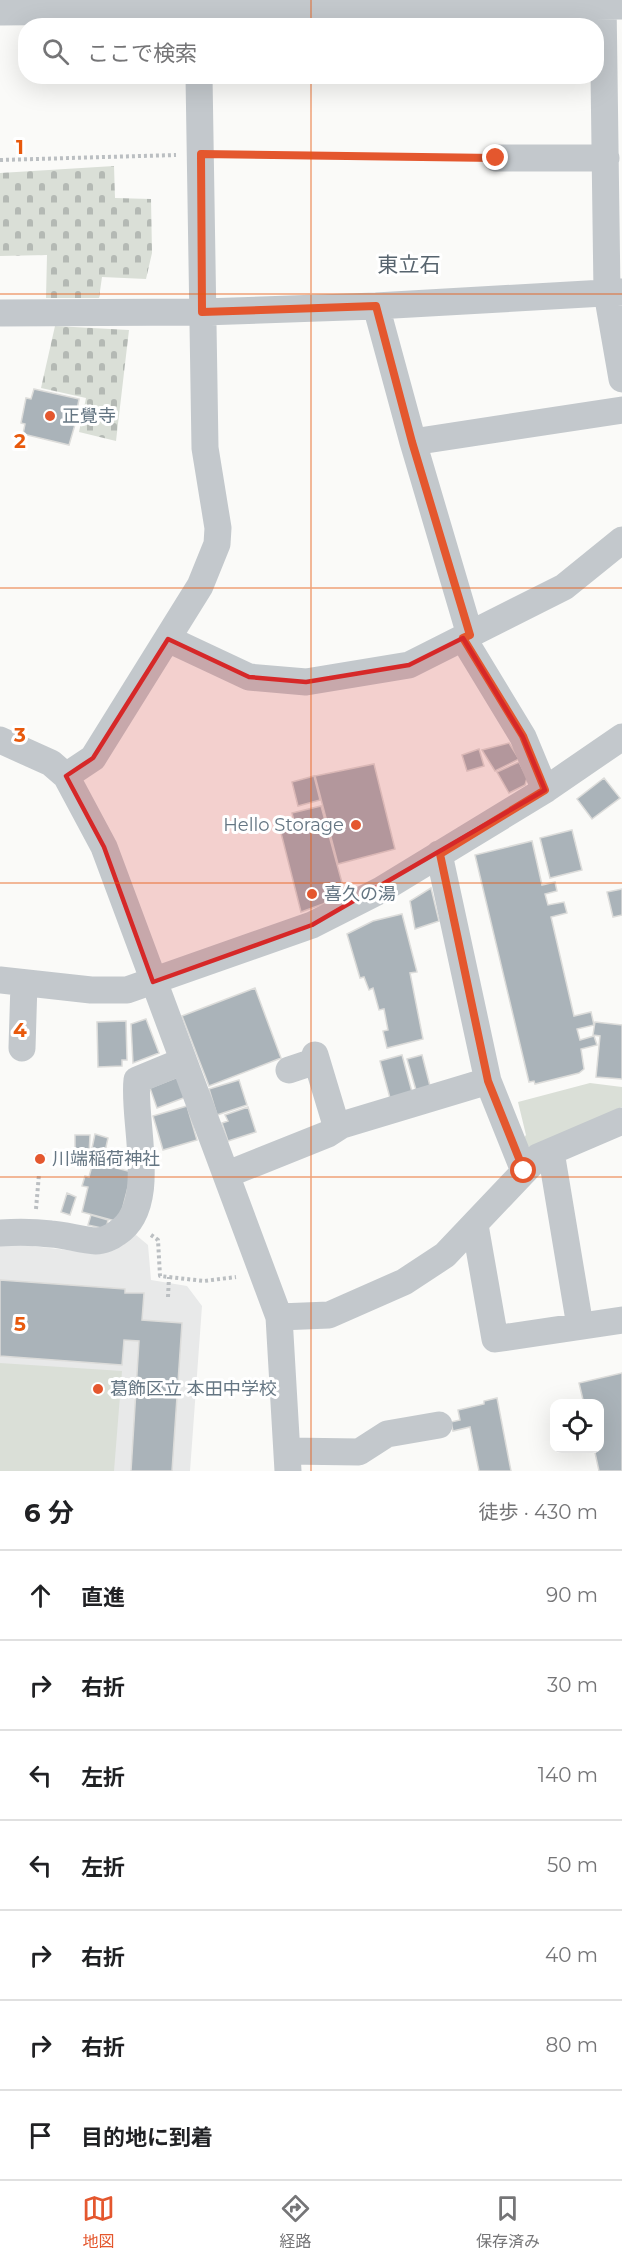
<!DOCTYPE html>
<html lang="ja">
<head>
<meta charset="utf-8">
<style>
  :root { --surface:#fff; --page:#f2f2f2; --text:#202124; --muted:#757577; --line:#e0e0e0; --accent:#e4572e }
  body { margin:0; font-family:Montserrat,"Noto Sans JP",sans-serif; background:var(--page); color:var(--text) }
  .controls { position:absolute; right:18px; bottom:18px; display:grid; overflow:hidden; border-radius:12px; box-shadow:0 6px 24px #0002 }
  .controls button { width:54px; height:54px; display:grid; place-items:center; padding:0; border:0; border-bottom:2px solid var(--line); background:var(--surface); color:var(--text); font:30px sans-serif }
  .stop { position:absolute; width:18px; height:18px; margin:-14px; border:4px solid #e4572e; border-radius:50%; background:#fff }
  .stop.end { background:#e4572e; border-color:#fff; box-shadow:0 2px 6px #0008 }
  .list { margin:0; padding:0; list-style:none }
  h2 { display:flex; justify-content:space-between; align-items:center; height:78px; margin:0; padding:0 24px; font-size:26px }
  h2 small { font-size:20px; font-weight:400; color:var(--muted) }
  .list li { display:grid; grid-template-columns:39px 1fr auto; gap:18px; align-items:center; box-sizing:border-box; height:90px; padding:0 24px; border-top:2px solid var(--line) }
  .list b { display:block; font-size:22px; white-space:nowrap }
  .list em { font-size:20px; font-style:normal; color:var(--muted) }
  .icon { flex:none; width:33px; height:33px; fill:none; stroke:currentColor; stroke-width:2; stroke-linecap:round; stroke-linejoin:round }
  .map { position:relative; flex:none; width:622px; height:1471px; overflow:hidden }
  .search { position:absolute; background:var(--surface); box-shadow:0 6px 24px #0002; left:18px; right:18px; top:18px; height:66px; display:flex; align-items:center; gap:15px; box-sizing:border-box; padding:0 21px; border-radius:24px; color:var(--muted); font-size:22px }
  .sheet { height:708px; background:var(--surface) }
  nav { display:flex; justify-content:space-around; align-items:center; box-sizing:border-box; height:84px; border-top:2px solid var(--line); background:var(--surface); font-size:16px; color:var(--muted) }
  nav a { display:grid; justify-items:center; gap:3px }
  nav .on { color:var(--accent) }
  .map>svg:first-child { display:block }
  .built { fill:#e8e9e9 }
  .cemetery { fill:url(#cemetery-stones) }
  .green { fill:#dadfd7 }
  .building { fill:#aab3b9; stroke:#dcdcda; stroke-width:1.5 }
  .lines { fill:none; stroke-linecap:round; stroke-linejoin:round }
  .path { stroke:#bbbfc2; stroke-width:4; stroke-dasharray:3 3; stroke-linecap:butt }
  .minor { stroke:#c3c8cc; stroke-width:27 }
  .route { stroke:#e4572e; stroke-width:8 }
  .marked { fill:#d62828; fill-opacity:0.2; stroke:#d62828; stroke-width:4.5; stroke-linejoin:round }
  .grid { fill:none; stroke:#e8590c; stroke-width:1.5; stroke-opacity:0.55 }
  .poi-dot { fill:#e4572e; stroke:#fff; stroke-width:2 }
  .labels { text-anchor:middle; stroke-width:6; stroke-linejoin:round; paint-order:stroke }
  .poi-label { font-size:18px; fill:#657683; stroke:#fff; text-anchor:start }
  .quarter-label { font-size:21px; fill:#57646e; stroke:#fff }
  .grid-label { font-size:20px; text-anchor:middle; font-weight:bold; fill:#e8590c; stroke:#fff; stroke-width:6; stroke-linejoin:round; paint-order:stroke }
</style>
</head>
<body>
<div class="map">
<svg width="622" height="1471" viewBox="0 0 622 1471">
  <defs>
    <pattern id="cemetery-stones" width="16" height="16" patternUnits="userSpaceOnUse" patternTransform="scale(1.5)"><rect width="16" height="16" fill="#dadfd7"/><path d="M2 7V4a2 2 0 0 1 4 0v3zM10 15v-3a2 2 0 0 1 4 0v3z" fill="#b4b9b4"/></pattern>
  </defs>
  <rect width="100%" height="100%" fill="#fafaf8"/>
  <path class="built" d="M136,1235L148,1245L151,1280L187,1286L202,1306L190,1471H0V1244H15L101,1254Z"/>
  <path class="cemetery" d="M114,166L115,198L151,199L152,253L146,279L102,277L99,298H46L47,255L0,256V173Z
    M55,326L129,330L116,441L79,432L86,398L41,388Z"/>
  <path class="green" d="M590,1083L622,1087V1107L537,1146L529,1147L522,1141L526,1135L518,1102Z
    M0,1363L122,1371L114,1471H0Z"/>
  <path class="building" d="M34,389L79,399L77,410L79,411L69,445L23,434L25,424L21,423L26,398L31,399Z
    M509,743L519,759L495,771L482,750Z
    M479,749L484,766L467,771L462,755Z
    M519,762L527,778L525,785L509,793L497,772Z
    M374,764L395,849L338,864L315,776Z
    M314,776L320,800L298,806L292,782Z
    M604,778L620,798L592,819L577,799Z
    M321,806L344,890L333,893L334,896L323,904L301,912L279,825L294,821L292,813Z
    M572,830L582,870L550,878L540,838Z
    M532,841L542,885L555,882L557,891L545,894L548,905L564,902L567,913L551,917L574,1016L591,1012L594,1025L577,1029L580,1040L594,1036L597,1045L581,1049L584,1069L579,1073L535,1084L534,1081L529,1082L475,855Z
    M431,888L439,921L415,929L410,901Z
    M622,889V915L613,917L607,892Z
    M402,914L417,972L410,973L423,1039L387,1048L383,1031L388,1030L384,1009L379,1010L373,988L369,990L364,977L360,978L347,934L373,921Z
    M255,988L281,1058L209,1086L182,1016Z
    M146,1019L159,1053L133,1063L131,1024Z
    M126,1021L127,1060H122V1066L98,1067L97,1022Z
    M595,1022L622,1025V1079L596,1077L600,1036L593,1035Z
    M402,1055L412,1092L390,1098L380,1061Z
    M422,1055L430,1086L416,1090L407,1059Z
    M178,1077L186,1097L157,1108L150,1088Z
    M239,1080L247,1105L217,1115L209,1089Z
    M187,1106L197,1140L163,1150L153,1116Z
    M248,1107L256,1132L228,1141L222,1123L228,1121L225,1115Z
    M95,1134L108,1138L104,1156L91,1153Z
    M75,1135H90L89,1156H75Z
    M37,1153L45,1154L44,1163H37Z
    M93,1162L132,1172L119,1222L82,1212L88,1187L82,1186L85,1176L89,1177Z
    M67,1193L76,1197L70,1215L61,1212Z
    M91,1215L108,1220L106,1229L88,1225Z
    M0,1280L125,1289V1293H144L142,1320L182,1323L172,1471H131L139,1341L124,1340L122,1365L0,1356Z
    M622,1373V1471H599L594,1448H600V1404H584L579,1383Z
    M497,1398L511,1471H479L470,1427L453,1431L451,1422L460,1420L458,1410L484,1404V1401Z"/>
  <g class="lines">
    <path class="path" d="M226,155L470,157
      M0,160L176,155
      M36,1209L39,1174
      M151,1235L158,1240L160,1276L204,1281L236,1277
      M168,1297L169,1277"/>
    <path class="minor" d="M603,0L607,293L622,379
      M0,12L622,6
      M496,158H606
      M376,306L413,442L470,635
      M0,313L203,312L376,306L622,292
      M413,442L622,410
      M463,638L523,737L545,790
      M168,639L249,677L306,682L409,665L564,587L622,540
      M0,740L51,763L66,776L104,847L279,1317L288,1471
      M66,776L93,758L200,586L217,544L218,528L205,448L199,76
      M439,854L488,1081L524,1171
      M0,980L91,990H127L312,925L381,890L545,790L622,737
      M22,1048L24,983
      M315,1055L337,1128
      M289,1070L316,1061
      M551,1152L580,1326
      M228,1174L328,1134L342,1125L488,1081
      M475,1225L495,1339L622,1320
      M0,1233C17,1232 34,1232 51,1234C66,1235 81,1240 96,1241C103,1241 112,1237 117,1233C160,1206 132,1121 137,1080L183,1061
      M279,1317L329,1315L404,1282L445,1255L538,1157L622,1121
      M288,1451L359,1452L387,1434L439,1425"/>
  </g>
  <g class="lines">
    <path class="route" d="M496,158L201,154L202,312L376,306L412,442L470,635L463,638L523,736L545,790L440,854L488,1081L524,1171"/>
  </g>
  <path class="marked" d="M463,638L523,737L545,790L312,925L153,982L104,847L66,776L93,758L168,639L249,677L306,682L409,665Z"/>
  <path class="grid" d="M311,0V26M311,76V1471M0,294H622M0,588H622M0,883H622M0,1177H622"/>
  <g class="poi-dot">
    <circle cx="50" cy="416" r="6"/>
    <circle cx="356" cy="825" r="6"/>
    <circle cx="312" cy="894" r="6"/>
    <circle cx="40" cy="1159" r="6"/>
    <circle cx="98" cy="1389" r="6"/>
  </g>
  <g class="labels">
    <g class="poi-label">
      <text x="62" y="422">正覺寺</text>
      <text x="344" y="831" text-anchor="end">Hello Storage</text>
      <text x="324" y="900">喜久の湯</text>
      <text x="52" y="1165">川端稲荷神社</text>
      <text x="110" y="1395">葛飾区立 本田中学校</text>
    </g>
    <g class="quarter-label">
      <text x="409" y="272">東立石</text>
    </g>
  </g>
  <g class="grid-label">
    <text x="20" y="154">1</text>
    <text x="20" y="448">2</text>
    <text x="20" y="742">3</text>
    <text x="20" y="1037">4</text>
    <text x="20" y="1331">5</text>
  </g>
</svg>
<div class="controls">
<button><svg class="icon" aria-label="locate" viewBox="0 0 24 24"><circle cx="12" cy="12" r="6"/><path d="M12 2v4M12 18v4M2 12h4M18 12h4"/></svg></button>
</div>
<div class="stop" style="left:524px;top:1171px"></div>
<div class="stop end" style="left:496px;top:158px"></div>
<div class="search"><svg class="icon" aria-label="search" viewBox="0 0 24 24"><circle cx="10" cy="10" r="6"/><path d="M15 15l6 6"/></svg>ここで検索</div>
</div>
<section class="sheet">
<h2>6 分<small>徒歩 · 430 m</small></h2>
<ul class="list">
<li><svg class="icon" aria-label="ahead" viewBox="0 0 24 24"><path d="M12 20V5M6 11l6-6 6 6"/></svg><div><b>直進</b></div><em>90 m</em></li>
<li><svg class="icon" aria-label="right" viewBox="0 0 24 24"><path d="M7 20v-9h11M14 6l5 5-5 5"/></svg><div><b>右折</b></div><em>30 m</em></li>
<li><svg class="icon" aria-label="left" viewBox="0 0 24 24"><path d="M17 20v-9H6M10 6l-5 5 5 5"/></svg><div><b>左折</b></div><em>140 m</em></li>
<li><svg class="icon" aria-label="left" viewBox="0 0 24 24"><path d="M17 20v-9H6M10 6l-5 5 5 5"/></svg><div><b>左折</b></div><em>50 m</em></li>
<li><svg class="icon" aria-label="right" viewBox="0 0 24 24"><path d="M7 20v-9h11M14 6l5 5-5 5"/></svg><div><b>右折</b></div><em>40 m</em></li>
<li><svg class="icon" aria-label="right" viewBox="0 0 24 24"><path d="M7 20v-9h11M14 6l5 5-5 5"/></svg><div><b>右折</b></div><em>80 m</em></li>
<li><svg class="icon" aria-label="arrive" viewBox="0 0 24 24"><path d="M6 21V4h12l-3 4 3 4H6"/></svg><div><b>目的地に到着</b></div></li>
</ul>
</section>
<nav>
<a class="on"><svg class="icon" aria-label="map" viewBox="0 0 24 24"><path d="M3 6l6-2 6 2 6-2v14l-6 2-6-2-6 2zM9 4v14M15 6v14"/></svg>地図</a>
<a><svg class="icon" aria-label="directions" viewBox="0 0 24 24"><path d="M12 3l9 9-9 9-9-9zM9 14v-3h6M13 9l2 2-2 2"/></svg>経路</a>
<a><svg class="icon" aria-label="saved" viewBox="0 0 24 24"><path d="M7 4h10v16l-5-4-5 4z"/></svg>保存済み</a>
</nav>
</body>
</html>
